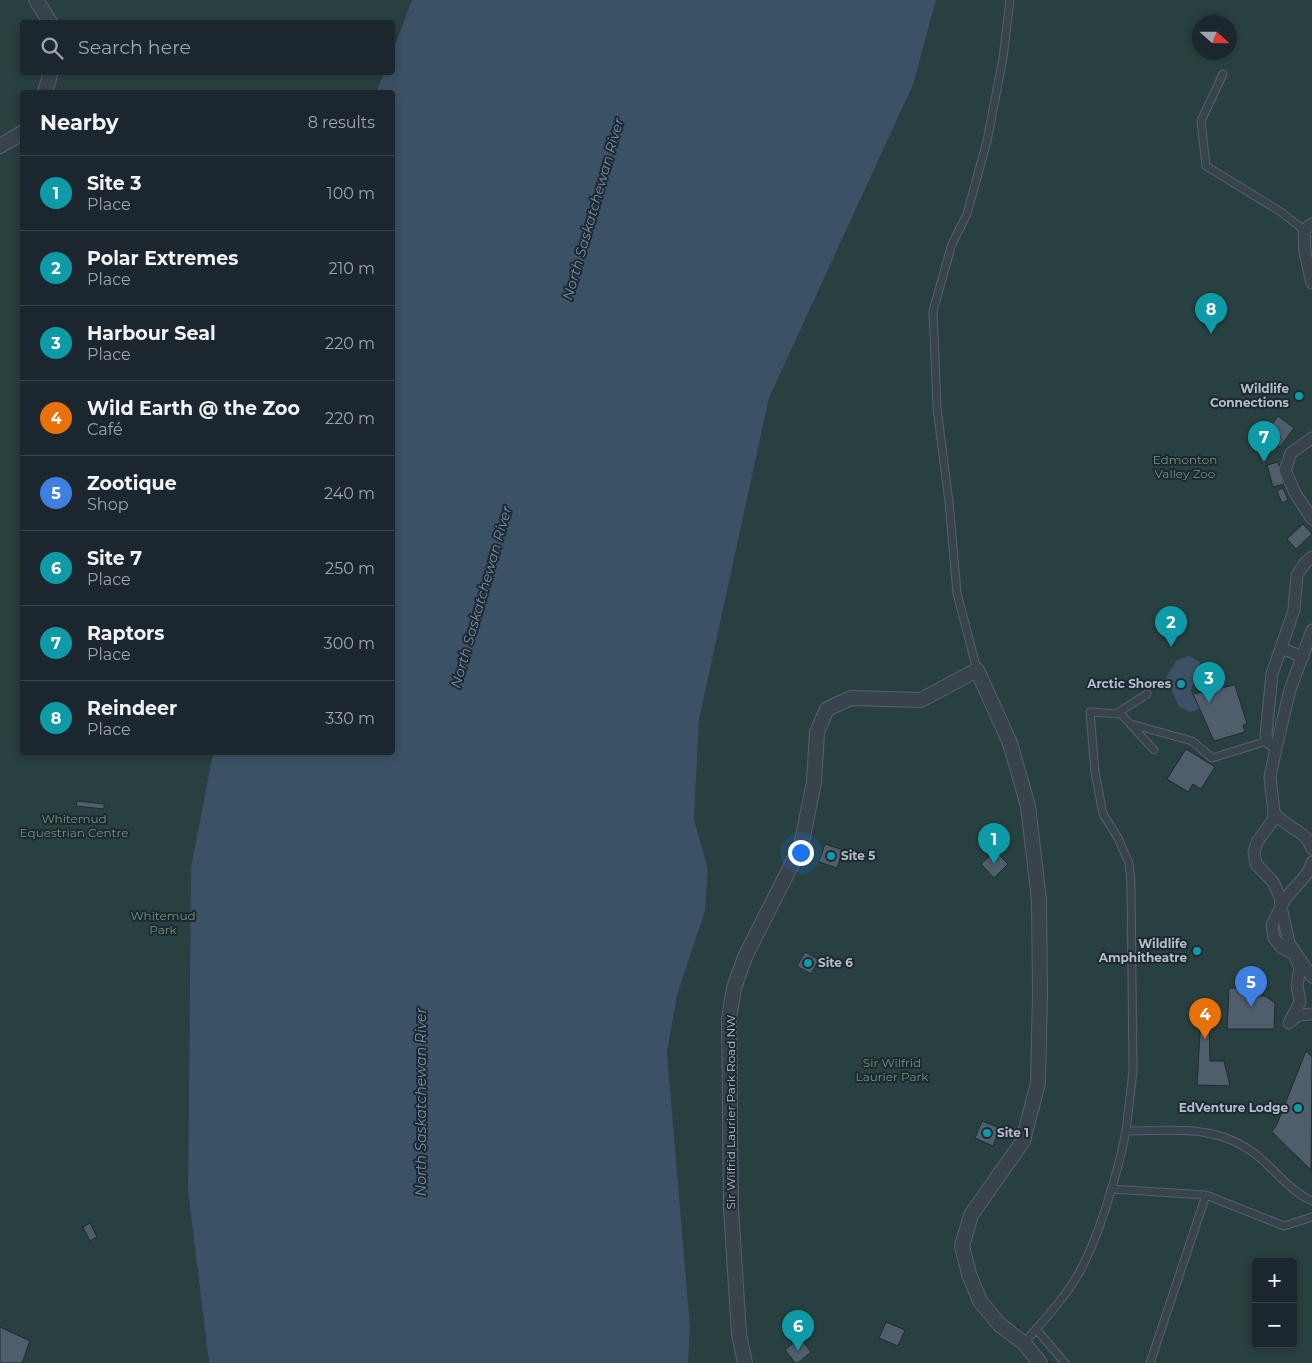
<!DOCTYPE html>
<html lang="en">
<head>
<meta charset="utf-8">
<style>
  :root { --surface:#1c262e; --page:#29323a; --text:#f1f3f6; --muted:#a0a5aa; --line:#3a434a; --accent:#8bbbb9 }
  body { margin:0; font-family:Montserrat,sans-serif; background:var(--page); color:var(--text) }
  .controls { position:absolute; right:15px; bottom:15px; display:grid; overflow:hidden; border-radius:5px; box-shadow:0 2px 8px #0003 }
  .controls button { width:45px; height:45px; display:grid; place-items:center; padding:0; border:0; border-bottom:1px solid var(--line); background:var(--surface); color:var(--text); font:25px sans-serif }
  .compass { position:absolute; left:1192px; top:15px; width:45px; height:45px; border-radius:50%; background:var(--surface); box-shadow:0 2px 8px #0003; rotate:111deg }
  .you { position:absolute; left:800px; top:852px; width:18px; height:18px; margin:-12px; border:4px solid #fff; border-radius:50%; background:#1a73e8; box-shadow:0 0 0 8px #1a73e833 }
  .badge { display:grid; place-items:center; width:32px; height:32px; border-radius:50%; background:var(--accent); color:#fff; font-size:16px; font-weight:700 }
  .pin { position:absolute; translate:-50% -41px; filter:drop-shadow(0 1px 2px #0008) }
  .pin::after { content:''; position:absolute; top:26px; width:18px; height:15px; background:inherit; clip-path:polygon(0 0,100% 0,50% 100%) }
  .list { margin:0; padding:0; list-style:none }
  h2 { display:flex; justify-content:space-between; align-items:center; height:65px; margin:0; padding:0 20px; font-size:21px }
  h2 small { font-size:16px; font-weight:400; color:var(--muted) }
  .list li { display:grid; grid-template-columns:32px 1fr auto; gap:15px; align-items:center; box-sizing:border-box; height:75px; padding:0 20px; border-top:1px solid var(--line) }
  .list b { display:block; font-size:19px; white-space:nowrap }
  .list p { margin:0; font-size:16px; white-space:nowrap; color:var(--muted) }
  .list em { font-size:16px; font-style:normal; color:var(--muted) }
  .icon { flex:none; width:28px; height:28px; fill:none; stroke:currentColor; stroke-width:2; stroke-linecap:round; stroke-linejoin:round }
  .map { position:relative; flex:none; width:1312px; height:1363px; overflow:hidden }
  .search { position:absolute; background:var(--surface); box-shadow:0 2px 8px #0003; left:20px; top:20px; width:375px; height:55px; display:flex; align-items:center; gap:12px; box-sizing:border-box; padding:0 18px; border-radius:5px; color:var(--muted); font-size:19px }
  .panel { position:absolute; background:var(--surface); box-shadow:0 2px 8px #0003; left:20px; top:90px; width:375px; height:665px; border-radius:5px }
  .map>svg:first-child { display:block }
  .green { fill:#28403f; fill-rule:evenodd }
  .water { fill:#3b5165 }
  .building { fill:#505d6b; stroke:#202a34 }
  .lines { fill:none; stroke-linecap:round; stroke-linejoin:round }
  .service-casing { stroke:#57616b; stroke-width:9 }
  .pedestrian-casing { stroke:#57616b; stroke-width:13 }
  .minor-casing { stroke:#57616b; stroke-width:16 }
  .service { stroke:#39434d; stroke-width:7 }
  .pedestrian { stroke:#39434d; stroke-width:11 }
  .minor { stroke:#39434d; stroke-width:14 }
  .culture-dot { fill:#0f9aa8; stroke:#1e2832; stroke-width:2 }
  .labels { text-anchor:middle; stroke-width:4; stroke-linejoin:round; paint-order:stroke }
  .poi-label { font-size:12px; font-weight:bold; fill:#b5bec8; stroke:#1e2832; text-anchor:end }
  .park-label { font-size:12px; fill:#6d9872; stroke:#1e2832 }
  .street-label { font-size:12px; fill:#b5bec8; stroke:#1e2832 }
  .water-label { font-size:14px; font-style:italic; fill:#7692aa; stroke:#1e2832 }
</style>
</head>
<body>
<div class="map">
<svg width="1312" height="1363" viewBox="0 0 1312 1363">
  <rect width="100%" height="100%" fill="#25323d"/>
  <path class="green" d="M0,0H412L393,50L392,22H22V72L384,73L376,92H22V752L213,753L191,867L188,1191L209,1363H0Z
    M936,0H1312V1363H1051L1017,1325L1010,1337L1030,1363H688L690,1326L667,1052L677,996L705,911L708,869L694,819L699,720L769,398L913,85ZM1200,22H1230V52H1200ZM1256,1262H1293V1344H1256Z"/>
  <path class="water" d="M412,0H936L913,85L769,398L699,720L694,819L708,869L705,911L677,996L667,1052L690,1326L688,1363H209L188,1191L191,867L213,753L392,752V92H376L384,73L392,72L393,50Z
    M1189,656L1200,662L1191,691L1200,709L1190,712L1179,707L1166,677L1177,660Z"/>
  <path class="building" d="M1278,416L1294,428L1280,447L1264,436Z
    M1278,462L1284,484L1273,487L1267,465Z
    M1283,488L1288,500L1282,503L1277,491Z
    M1303,524L1312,534L1296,549L1287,539Z
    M1235,685L1247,724L1243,725L1245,732L1214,741L1193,694Z
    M1186,749L1215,767L1201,789L1193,784L1188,792L1167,779Z
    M77,801L104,804V809L76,806Z
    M825,844L843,850L837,868L819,862Z
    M995,851L1008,864L994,878L981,864Z
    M805,952L819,960L811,974L797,966Z
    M1229,988H1246V995L1265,996L1275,1003L1274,1029H1227Z
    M1209,1016L1210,1061H1224L1230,1086L1197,1085L1201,1017Z
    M1306,1051L1312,1057L1311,1170L1272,1132L1277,1124Z
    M982,1121L1000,1128L993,1146L975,1138Z
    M90,1223L97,1237L90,1241L83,1227Z
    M886,1322L905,1330L898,1346L879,1338Z
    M0,1327L30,1341L22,1363H0Z
    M800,1338L811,1352L798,1363H795L785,1350Z"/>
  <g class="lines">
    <g class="service-casing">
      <path id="service" d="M1223,74L1201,121L1206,166L1281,212L1304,230
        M977,670L957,593L949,502L937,408L933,311L952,244L967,214L987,141L1003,58L1010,0
        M1116,714L1147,694
        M1131,724L1192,741L1212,758L1267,741
        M1126,1131L1133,1071L1131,883L1129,863L1118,838L1103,814L1095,772L1090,712L1121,714L1154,750
        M1111,1189L1206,1195L1284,1226L1312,1217
        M1036,1329L1065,1363
        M1024,1343C1043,1321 1064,1299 1079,1273C1099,1237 1118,1172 1126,1131C1175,1131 1218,1123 1259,1157C1277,1172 1290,1191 1312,1201
        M1150,1363L1206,1195"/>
    </g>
    <g class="pedestrian-casing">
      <path id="pedestrian" d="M1312,224L1304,230L1305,253L1312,283
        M1312,438L1291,453L1285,470L1295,493L1312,519
        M1281,648L1303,657
        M1276,748L1267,741L1266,735L1272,674L1294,610L1297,575L1305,563L1312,557
        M1274,812C1284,828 1306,829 1312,849
        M1312,862C1309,879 1288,889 1281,907L1289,943L1312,977
        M1291,1021L1299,1015L1312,1014
        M1289,1023L1300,1002L1297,985L1300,968L1294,954L1282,948L1274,938L1272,925L1281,907L1280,897L1273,882L1256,864L1254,852L1257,842L1273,820L1274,812L1270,777L1276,748L1290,690L1312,630"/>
    </g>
    <g class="minor-casing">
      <path id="minor" d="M36,0L50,22
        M45,92L51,72
        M0,146L22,133
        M745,1363L739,1334L731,1208L729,1018L734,988L745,957L801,846L814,782L817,732L827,709L851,698L921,700L977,670L1010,743L1028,806L1039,900L1040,994L1038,1083L1023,1141L971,1215L962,1246L969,1274L980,1301L1000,1325L1024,1343L1040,1363"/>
    </g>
    <use href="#service" class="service"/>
    <use href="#pedestrian" class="pedestrian"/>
    <use href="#minor" class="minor"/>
  </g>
  <g class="culture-dot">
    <circle cx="1299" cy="396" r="5"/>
    <circle cx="1181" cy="684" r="5"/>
    <circle cx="831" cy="856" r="5"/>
    <circle cx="1197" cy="951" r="5"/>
    <circle cx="808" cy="963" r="5"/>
    <circle cx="1298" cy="1108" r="5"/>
    <circle cx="987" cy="1133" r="5"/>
  </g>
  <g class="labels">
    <g class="poi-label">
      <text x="1289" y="393">Wildlife<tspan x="1289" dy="14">Connections</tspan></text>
      <text x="1171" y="688">Arctic Shores</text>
      <text x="841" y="860" text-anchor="start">Site 5</text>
      <text x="1187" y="948">Wildlife<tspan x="1187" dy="14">Amphitheatre</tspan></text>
      <text x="818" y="967" text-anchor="start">Site 6</text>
      <text x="1288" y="1112">EdVenture Lodge</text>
      <text x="997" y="1137" text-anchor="start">Site 1</text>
    </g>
    <g class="park-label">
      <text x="1185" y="464">Edmonton<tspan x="1185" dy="14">Valley Zoo</tspan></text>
      <text x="74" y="823">Whitemud<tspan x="74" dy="14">Equestrian Centre</tspan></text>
      <text x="163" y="920">Whitemud<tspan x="163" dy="14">Park</tspan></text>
      <text x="892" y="1067">Sir Wilfrid<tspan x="892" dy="14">Laurier Park</tspan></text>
    </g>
    <g class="street-label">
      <text transform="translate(731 1112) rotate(-90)" y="4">Sir Wilfrid Laurier Park Road NW</text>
    </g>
    <g class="water-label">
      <text transform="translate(593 209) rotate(-74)" y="5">North Saskatchewan River</text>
      <text transform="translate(481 597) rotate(-74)" y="5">North Saskatchewan River</text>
      <text transform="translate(421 1102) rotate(-90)" y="5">North Saskatchewan River</text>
    </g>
  </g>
</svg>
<div class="controls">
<button>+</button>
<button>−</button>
</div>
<svg class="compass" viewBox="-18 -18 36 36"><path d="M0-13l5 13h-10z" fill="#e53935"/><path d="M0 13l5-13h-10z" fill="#a0a5aa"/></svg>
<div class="you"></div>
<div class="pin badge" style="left:994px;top:864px;background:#0f9aa8">1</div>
<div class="pin badge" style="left:1171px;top:647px;background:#0f9aa8">2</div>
<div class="pin badge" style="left:1209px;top:703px;background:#0f9aa8">3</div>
<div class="pin badge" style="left:1205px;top:1039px;background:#e8710a">4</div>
<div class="pin badge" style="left:1251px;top:1007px;background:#3f7fe0">5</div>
<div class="pin badge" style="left:798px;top:1351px;background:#0f9aa8">6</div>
<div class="pin badge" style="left:1264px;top:462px;background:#0f9aa8">7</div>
<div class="pin badge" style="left:1211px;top:334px;background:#0f9aa8">8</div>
<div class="search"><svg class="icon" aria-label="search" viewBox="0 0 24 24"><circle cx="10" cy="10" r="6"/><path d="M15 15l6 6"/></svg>Search here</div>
<section class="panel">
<h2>Nearby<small>8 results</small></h2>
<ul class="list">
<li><span class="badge" style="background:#0f9aa8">1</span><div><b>Site 3</b><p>Place</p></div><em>100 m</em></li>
<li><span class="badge" style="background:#0f9aa8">2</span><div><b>Polar Extremes</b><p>Place</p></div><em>210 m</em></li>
<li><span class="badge" style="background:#0f9aa8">3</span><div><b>Harbour Seal</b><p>Place</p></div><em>220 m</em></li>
<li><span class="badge" style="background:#e8710a">4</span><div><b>Wild Earth @ the Zoo</b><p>Café</p></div><em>220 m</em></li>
<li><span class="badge" style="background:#3f7fe0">5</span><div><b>Zootique</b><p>Shop</p></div><em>240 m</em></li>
<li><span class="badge" style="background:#0f9aa8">6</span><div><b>Site 7</b><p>Place</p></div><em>250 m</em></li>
<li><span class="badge" style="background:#0f9aa8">7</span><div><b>Raptors</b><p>Place</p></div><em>300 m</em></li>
<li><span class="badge" style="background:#0f9aa8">8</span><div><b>Reindeer</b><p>Place</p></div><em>330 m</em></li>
</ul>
</section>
</div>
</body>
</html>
